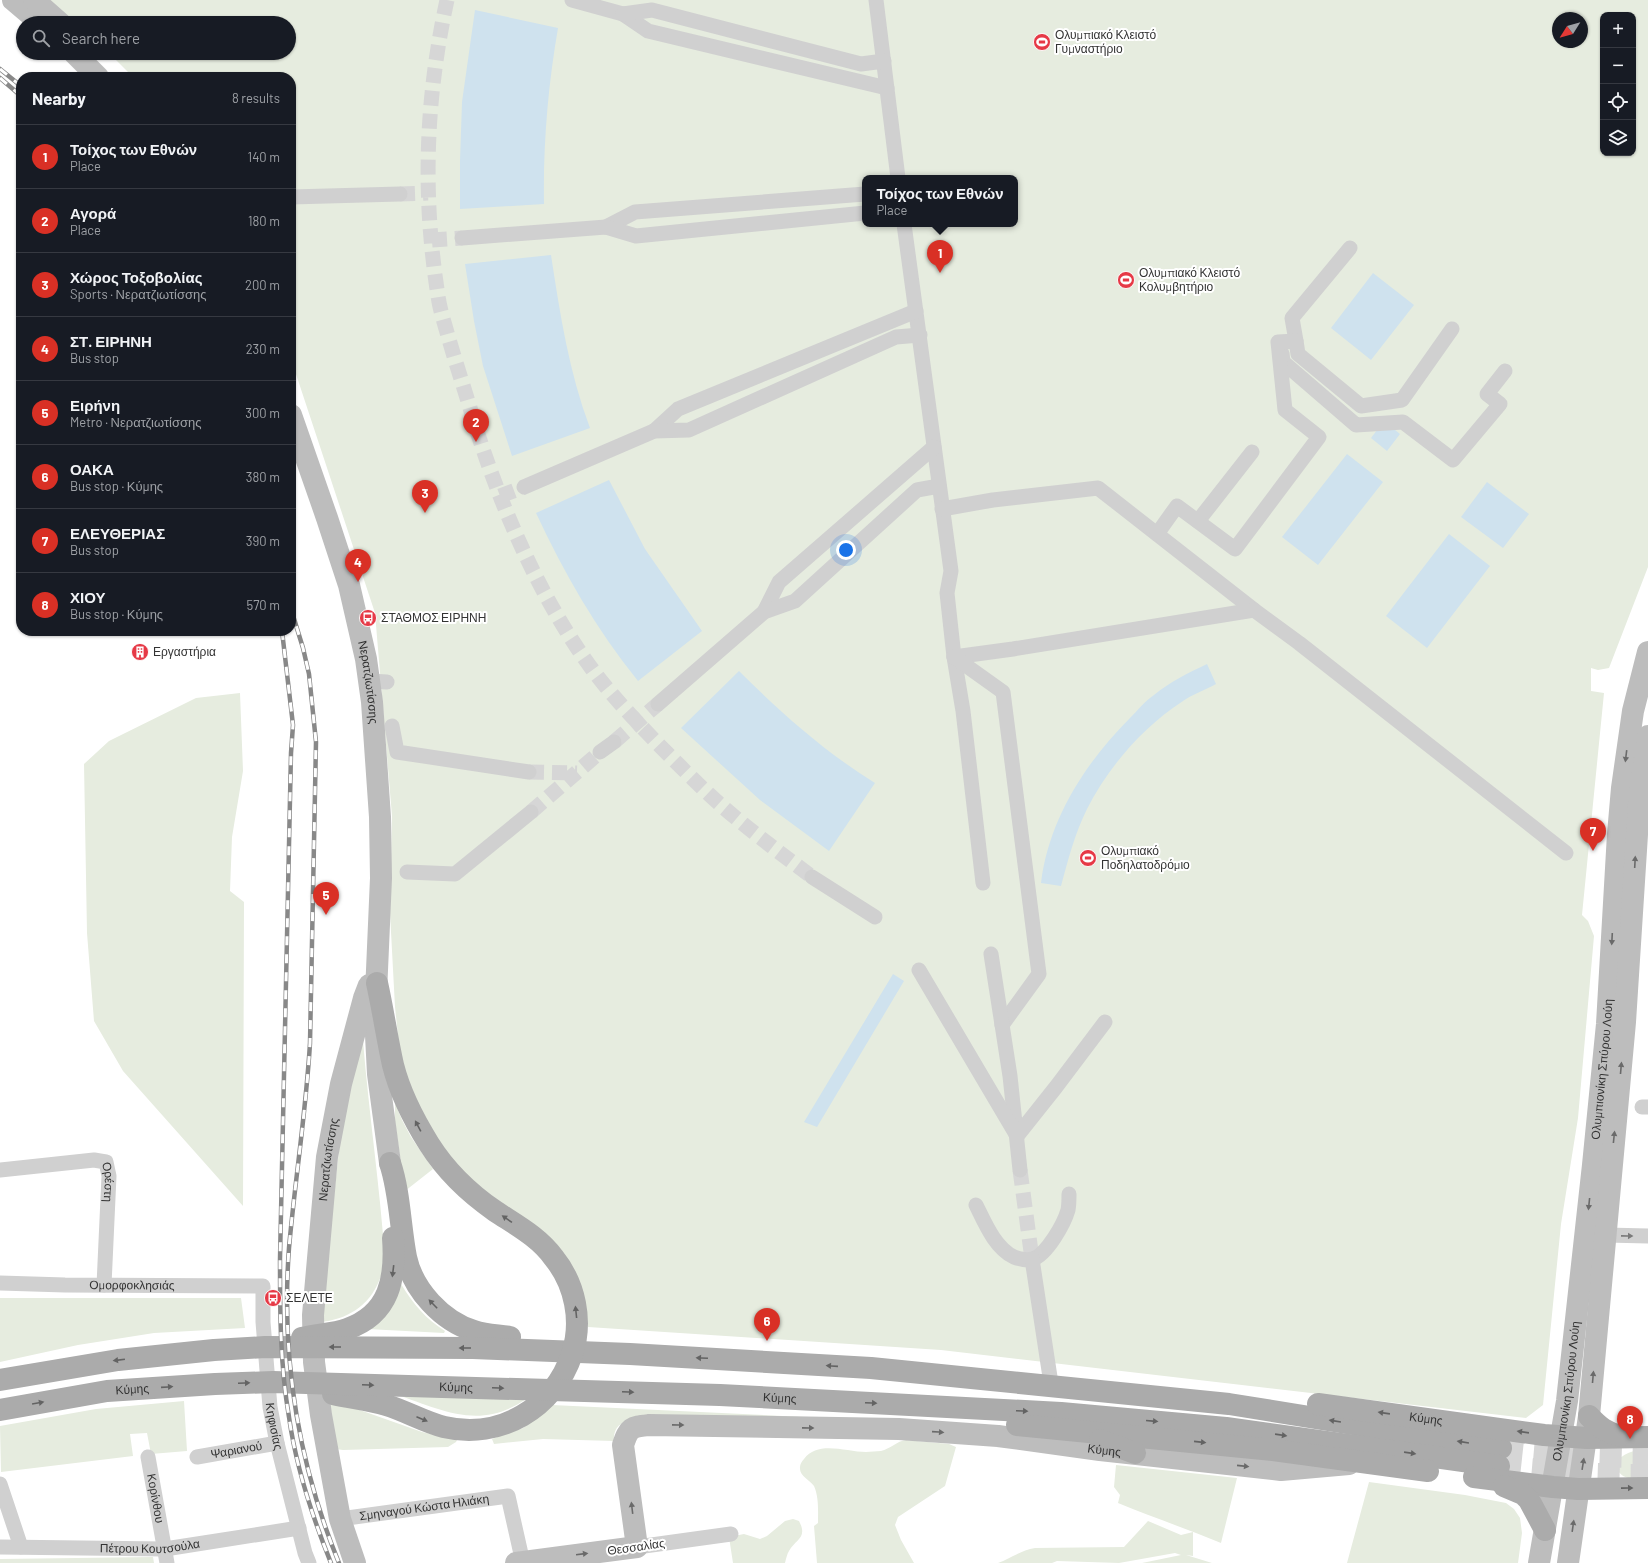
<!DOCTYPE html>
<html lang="en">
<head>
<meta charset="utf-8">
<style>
  :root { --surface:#171b24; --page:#20242c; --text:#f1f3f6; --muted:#9ea1a6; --line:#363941; --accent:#d93025 }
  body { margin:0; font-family:Barlow,sans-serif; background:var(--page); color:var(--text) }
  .controls { position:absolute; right:12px; top:12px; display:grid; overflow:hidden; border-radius:8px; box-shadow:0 1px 3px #0004 }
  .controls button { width:36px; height:36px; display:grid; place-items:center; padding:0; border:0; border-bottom:1px solid var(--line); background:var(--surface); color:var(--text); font:20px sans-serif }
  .compass { position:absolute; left:1552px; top:12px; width:36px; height:36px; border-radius:50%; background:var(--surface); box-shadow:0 1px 3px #0004; rotate:233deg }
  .you { position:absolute; left:846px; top:550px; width:14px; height:14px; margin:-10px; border:3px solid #fff; border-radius:50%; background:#1a73e8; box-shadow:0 0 0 6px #1a73e833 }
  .badge { display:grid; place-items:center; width:26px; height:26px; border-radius:50%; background:var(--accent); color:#fff; font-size:13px; font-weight:700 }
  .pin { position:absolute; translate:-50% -33px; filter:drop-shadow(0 1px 2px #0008) }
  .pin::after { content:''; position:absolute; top:21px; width:14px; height:12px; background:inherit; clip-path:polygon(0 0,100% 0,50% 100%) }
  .popup { position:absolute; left:862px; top:175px; width:156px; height:52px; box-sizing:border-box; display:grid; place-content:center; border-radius:8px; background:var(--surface); filter:drop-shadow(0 1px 3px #0005); font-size:13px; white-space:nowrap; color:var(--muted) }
  .popup b { font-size:15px; color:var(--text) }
  .popup::after { content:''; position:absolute; left:50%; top:100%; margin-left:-8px; border:8px solid transparent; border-top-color:var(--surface) }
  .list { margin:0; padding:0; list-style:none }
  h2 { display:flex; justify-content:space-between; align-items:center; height:52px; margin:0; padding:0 16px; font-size:17px }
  h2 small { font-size:13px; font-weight:400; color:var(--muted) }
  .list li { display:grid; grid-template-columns:26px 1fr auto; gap:12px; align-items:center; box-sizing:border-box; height:64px; padding:0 16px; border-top:1px solid var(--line) }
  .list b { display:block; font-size:15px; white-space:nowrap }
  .list p { margin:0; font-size:13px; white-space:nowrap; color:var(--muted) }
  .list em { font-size:13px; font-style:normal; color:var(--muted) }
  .icon { flex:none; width:22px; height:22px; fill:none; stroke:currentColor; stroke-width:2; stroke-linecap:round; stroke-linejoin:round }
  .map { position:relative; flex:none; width:1648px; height:1563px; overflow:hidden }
  .search { position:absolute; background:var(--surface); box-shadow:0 1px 3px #0004; left:16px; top:16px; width:280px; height:44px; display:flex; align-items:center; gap:10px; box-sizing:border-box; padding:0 14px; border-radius:22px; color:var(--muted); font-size:15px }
  .panel { position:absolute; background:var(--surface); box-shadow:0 1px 3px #0004; left:16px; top:72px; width:280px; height:564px; border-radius:16px }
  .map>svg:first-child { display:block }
  .green { fill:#e6ecdf; fill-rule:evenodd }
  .water { fill:#cfe2ee }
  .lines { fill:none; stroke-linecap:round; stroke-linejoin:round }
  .street-tunnel { stroke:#d6d6d6; stroke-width:15; stroke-dasharray:15 8; stroke-linecap:butt }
  .primary-tunnel { stroke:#d6d6d6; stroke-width:22; stroke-dasharray:22 11; stroke-linecap:butt }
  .street { stroke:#d0d0d0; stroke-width:15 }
  .secondary { stroke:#bdbdbd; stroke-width:22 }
  .primary { stroke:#ababab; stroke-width:22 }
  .rail-casing { stroke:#888; stroke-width:4.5 }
  .rail { stroke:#fff; stroke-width:3; stroke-dasharray:9; stroke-linecap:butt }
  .oneway { fill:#6a6a6a }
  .oneway2 { fill:#636363 }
  .oneway3 { fill:#7a7a7a }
  .labels { text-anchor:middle; stroke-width:4; stroke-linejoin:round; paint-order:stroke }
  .poi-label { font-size:12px; fill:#333; stroke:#fff; text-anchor:start }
  .street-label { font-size:12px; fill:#333; stroke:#fff }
</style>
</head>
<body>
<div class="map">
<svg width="1648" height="1563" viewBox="0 0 1648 1563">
  <rect width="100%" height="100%" fill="#fff"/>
  <path class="green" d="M48,0H1648V567L1609,668L1598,670L1591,668V691L1604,693L1582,915L1588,921L1594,936L1578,1118L1561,1224L1543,1405L1526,1418L941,1350L588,1327L580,1284L469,1181L438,1146L414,1100L400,1054L395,1007L390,913L392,816L375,613L291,359V77H133L109,53H289V23H75ZM1603,15H1633V153H1603ZM1558,18H1582V42H1558ZM865,178H1015V224H865Z
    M240,693L243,771L232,837L230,891L244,902L243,1206L123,1071L94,1021L87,933L84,764L109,741L196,698Z
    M363,1041C369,1114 380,1187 385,1260C383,1267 382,1275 379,1281C369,1306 346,1320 320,1322L345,1096Z
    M395,1103L402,1120L411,1137L433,1169L405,1191L395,1122Z
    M401,1284C413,1304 426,1319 445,1331L444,1333L367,1329Z
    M0,1298H241L245,1328L154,1333L78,1345L0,1362Z
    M395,1394L526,1399C480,1431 442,1410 395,1394Z
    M184,1401L187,1451L151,1454L147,1433L130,1434L133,1456L1,1472L0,1426L96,1409Z
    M327,1404L357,1409L422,1432L457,1440L456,1442L448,1447L343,1450L336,1449Z
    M552,1405L825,1418L632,1420C620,1422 613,1428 614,1441L543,1439L494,1444L492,1439L523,1428Z
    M906,1440L949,1444L956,1447L945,1486L898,1517L895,1525L901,1540L914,1563H817L814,1526L818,1523C818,1511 819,1497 814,1486C810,1480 799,1476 800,1467C800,1464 802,1461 804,1459C818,1440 846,1452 866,1452C871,1452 876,1451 881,1451C890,1449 897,1441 906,1440Z
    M1507,1443C1526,1450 1525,1469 1504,1469Z
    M1647,1448L1645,1481C1634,1479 1619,1480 1616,1465C1621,1452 1635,1451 1647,1448Z
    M1116,1465L1237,1478L1221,1543C1187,1529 1152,1517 1118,1503L1120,1495L1114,1487Z
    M1369,1482L1465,1495L1506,1503L1514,1509L1520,1518L1522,1533L1518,1563H1347Z
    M793,1519L799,1521C808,1538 796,1539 789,1551C787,1554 786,1559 785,1563H733L729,1537L744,1534L760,1539L767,1536L785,1521Z
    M1148,1521L1181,1535L1193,1532V1556L1186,1555L1212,1563H1142L1181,1555L1175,1553L1119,1563L1057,1561L1052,1563H998C1011,1558 1022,1550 1035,1548L1124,1547Z
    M153,1557L154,1563H0V1559Z"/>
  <path class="water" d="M475,10L558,28C548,86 543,145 544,204L460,209V161L462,102Z
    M551,255C560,314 569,372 590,428L512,456L483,366L474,321L465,264Z
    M1373,273L1414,305L1371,360L1331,328Z
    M1384,421L1400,434L1387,451L1371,438Z
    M1347,454L1383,482L1318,565L1282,537Z
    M609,480L645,549L702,631L638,681C596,629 564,573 536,513Z
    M1487,482L1529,514L1503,548L1461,517Z
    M1449,534L1490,566L1427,648L1386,616Z
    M1207,664L1216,684C1205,690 1193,694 1183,701C1143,727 1109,766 1087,809C1075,833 1068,860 1061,886L1041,883C1049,819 1085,763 1130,718C1138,710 1145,701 1154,695C1170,682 1188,673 1207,664Z
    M739,671C781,713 825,752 875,783L829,851L760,800L681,728Z
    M893,974L904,981L817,1127L804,1122Z"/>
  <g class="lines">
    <path class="street-tunnel" d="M447,0C425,101 422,199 439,302C441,313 445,325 448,336C457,367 467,397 476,428C502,510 541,600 592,669C612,696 636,721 659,745C684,770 709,796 736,818C761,839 787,858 812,877
      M400,194L428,193
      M432,240L462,238
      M500,496L524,487
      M614,742L658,704
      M529,772L577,773
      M531,812L600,752
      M1020,1170L1032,1259"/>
    <path class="primary-tunnel" d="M1501,1448C1550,1454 1599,1457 1648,1457
      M1499,1466C1549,1472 1598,1475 1648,1475"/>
    <g class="street">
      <path d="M572,0L623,14L648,31L887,88"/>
      <path d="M876,0L898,178"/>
      <path d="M623,14L652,10L861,64L884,61"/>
      <path d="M291,197L400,194"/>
      <path d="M904,224L951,571L947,593L954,657L963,711L983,883"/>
      <path d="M606,227L635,212L865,194"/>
      <path d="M462,238L606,227L636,236L865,213"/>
      <path d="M1296,341L1292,318L1350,248"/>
      <path d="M1282,353L1283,362L1356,425L1403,422L1453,460L1500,404L1487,394L1505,371"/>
      <path d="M654,431L678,409L916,311"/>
      <path d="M524,487L654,431L689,430L896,337L920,335"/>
      <path d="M942,509L993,500L1098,488L1254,610"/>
      <path d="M1198,521L1252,452"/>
      <path d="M1157,534L1177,506L1235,549L1319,437L1285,410L1278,342L1296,341L1298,354L1361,406L1402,400L1452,329"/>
      <path d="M764,612L779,582L934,447"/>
      <path d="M954,657L1013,649L1254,610L1299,643L1566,853"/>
      <path d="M954,657L1003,692L1039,974L1002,1025"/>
      <path d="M369,681L387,682"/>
      <path d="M658,704L764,612L795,601L917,490L939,486"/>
      <path d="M392,726L397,752L529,772"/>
      <path d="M600,752L614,742"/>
      <path d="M407,872L455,874L531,812"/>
      <path d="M812,877L875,917"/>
      <path d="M991,954L1010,1076L1020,1170"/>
      <path d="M919,970L1017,1136L1056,1087L1105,1022"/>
      <path d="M1642,1107H1648"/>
      <path id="s1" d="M0,1170L94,1160L106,1162L109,1176L104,1285"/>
      <path d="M976,1205C985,1223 995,1248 1014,1257C1019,1259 1028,1261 1033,1259C1047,1254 1064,1224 1068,1210C1069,1205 1069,1199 1069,1194"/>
      <path d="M1606,1235L1648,1236"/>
      <path d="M1032,1259L1050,1377"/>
      <path id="s2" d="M0,1283L65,1285L263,1286V1322L270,1407L277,1443L305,1553L309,1563"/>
      <path id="s3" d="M148,1457L167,1563"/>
      <path id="s4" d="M197,1457L277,1443"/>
      <path d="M0,1484L21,1547"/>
      <path id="s5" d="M340,1519L508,1496L523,1563"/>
      <path id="s6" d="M0,1547L165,1549L299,1528"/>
      <path d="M637,1547L731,1534"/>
    </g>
    <g class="secondary">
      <path d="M13,0L40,23"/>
      <path d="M34,0L60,23"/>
      <path d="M74,53L98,77"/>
      <path id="s7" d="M291,415L327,518L349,585L366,659L372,702L380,817L381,878L375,1016L378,1074L390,1163"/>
      <path id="s8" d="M355,1563L340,1519L321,1415L314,1362L313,1315L327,1157L341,1084L364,998L369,985"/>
      <path id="s9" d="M516,1563L637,1547L623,1445C629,1427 631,1427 649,1425L899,1429L998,1436L1100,1450L1281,1470L1349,1464"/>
      <path id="s10" d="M1539,1563L1567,1401L1593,1165L1607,1024L1618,834L1622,788L1633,711L1648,652"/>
      <path d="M1568,1563L1589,1416L1625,1022L1639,803L1648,736"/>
    </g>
    <g class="primary">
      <path d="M390,1163C400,1193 400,1226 406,1257C413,1290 442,1321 474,1331C486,1335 498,1335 510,1337"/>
      <path d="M302,1338C317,1334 333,1334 347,1329C390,1314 396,1278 393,1238"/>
      <path d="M0,1380L118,1360L214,1350L265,1347L473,1348L630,1354L871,1368L1229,1404L1501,1448"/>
      <path d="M333,1394C350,1398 369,1400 386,1405C406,1411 424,1422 444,1427C500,1440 554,1408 572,1354C583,1321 575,1284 554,1258C539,1237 516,1225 495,1211C469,1193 446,1171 429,1144C414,1120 400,1093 393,1065C387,1038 383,1010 377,983"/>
      <path id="s11" d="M1318,1404L1544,1435L1587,1438L1648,1437"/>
      <path id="s12" d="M0,1410L107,1391L215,1384L273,1382L720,1395L1061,1413L1226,1428L1499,1466"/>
      <path d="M1589,1416C1599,1427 1607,1433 1621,1436"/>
      <path d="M1017,1425L1273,1450L1428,1471"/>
      <path d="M1100,1440L1135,1453"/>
      <path d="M1474,1477L1553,1487L1578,1489L1648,1488"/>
      <path d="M1504,1486L1523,1494L1529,1500L1545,1530"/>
    </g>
    <g class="rail-casing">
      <path id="rail" d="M0,69L21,86
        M0,78L21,96
        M291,609L303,648L309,674L316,742L310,1043C306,1112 295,1180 289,1248C281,1356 298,1463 339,1563
        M282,631L293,725L291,753L280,1259C280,1312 280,1365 289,1417C296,1467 312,1516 331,1563"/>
    </g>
    <use href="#rail" class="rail"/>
  </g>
  <defs><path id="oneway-solid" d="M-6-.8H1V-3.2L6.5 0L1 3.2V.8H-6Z"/></defs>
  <g class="oneway">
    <use href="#oneway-solid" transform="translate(1626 756) rotate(97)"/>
    <use href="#oneway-solid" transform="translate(1635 862) rotate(-87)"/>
    <use href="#oneway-solid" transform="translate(1612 939) rotate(93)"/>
    <use href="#oneway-solid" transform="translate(1621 1068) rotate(-85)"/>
    <use href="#oneway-solid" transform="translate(1614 1137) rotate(-84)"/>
    <use href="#oneway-solid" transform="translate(1589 1204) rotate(96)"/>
    <use href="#oneway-solid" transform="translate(1593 1377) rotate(-85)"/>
    <use href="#oneway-solid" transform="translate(678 1425) rotate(1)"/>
    <use href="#oneway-solid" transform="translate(808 1428) rotate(1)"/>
    <use href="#oneway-solid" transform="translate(938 1432) rotate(4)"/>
    <use href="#oneway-solid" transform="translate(1583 1464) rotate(-81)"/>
    <use href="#oneway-solid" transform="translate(1243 1466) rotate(6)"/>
    <use href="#oneway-solid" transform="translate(632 1508) rotate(-97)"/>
    <use href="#oneway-solid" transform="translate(1573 1526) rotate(-82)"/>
    <use href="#oneway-solid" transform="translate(582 1554) rotate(-7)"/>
  </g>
  <g class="oneway2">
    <use href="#oneway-solid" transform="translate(418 1126) rotate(-118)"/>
    <use href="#oneway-solid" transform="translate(507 1219) rotate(-146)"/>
    <use href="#oneway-solid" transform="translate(393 1271) rotate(97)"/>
    <use href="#oneway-solid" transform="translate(433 1304) rotate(-134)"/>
    <use href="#oneway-solid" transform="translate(576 1312) rotate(-96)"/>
    <use href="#oneway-solid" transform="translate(335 1347) rotate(-180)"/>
    <use href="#oneway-solid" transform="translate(465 1348) rotate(-180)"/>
    <use href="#oneway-solid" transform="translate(702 1358) rotate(-177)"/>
    <use href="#oneway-solid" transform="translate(119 1360) rotate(173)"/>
    <use href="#oneway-solid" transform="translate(832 1366) rotate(-176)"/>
    <use href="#oneway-solid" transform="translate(244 1383) rotate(-2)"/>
    <use href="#oneway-solid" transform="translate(368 1385) rotate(2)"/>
    <use href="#oneway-solid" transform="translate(167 1387) rotate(-4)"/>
    <use href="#oneway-solid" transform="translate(498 1388) rotate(2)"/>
    <use href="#oneway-solid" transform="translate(628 1392) rotate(2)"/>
    <use href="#oneway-solid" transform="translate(38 1403) rotate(-10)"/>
    <use href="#oneway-solid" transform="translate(871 1403) rotate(3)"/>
    <use href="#oneway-solid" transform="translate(1022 1411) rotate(3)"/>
    <use href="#oneway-solid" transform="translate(1384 1413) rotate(-172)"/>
    <use href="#oneway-solid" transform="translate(422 1419) rotate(23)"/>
    <use href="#oneway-solid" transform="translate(1152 1421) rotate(5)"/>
    <use href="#oneway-solid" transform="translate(1335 1421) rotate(-171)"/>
    <use href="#oneway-solid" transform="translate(1523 1432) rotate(-172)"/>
    <use href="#oneway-solid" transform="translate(1281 1435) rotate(8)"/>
    <use href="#oneway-solid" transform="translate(1200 1442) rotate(6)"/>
    <use href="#oneway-solid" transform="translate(1463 1442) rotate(-171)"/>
    <use href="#oneway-solid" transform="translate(1410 1453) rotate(8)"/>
    <use href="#oneway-solid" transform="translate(1627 1488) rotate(-1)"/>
  </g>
  <use class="oneway3" href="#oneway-solid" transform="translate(1627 1236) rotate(1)"/>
  <defs>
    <g id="stadium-disc" transform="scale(0.9)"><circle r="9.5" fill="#e63946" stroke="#fff"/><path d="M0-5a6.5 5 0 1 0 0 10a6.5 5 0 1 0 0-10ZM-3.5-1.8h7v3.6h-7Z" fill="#fff"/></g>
    <g id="bus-disc" transform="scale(0.9)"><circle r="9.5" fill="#e63946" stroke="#fff"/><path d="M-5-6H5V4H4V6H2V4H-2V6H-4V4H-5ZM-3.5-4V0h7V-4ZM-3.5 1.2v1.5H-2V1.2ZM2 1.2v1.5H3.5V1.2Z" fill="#fff"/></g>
    <g id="building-disc" transform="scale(0.9)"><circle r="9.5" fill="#e63946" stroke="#fff"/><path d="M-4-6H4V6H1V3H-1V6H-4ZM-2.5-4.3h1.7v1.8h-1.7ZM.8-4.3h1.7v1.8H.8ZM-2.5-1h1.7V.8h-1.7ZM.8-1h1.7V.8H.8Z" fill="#fff"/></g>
  </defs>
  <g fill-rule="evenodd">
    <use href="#stadium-disc" x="1042" y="42"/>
    <use href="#stadium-disc" x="1126" y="280"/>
    <use href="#bus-disc" x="368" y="618"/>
    <use href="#building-disc" x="140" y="652"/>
    <use href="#stadium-disc" x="1088" y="858"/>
    <use href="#bus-disc" x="273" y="1298"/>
  </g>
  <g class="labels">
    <g class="poi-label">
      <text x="1055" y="39">Ολυμπιακό Κλειστό<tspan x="1055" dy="14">Γυμναστήριο</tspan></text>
      <text x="1139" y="277">Ολυμπιακό Κλειστό<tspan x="1139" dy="14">Κολυμβητήριο</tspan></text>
      <text x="381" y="622">ΣΤΑΘΜΟΣ ΕΙΡΗΝΗ</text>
      <text x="153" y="656">Εργαστήρια</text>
      <text x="1101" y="855">Ολυμπιακό<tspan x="1101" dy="14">Ποδηλατοδρόμιο</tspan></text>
      <text x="286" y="1302">ΣΕΛΕΤΕ</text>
    </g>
    <g class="street-label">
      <text dy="4" stroke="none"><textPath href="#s7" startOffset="279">Νερατζιωτίσσης</textPath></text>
      <text dy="4" stroke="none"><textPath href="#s10" startOffset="498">Ολυμπιονίκη Σπύρου Λούη</textPath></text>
      <text dy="4" stroke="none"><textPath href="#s8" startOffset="409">Νερατζιωτίσσης</textPath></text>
      <text dy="4" stroke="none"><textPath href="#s1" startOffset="127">Ορέστη</textPath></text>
      <text dy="4" stroke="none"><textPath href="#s2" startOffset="132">Ομορφοκλησιάς</textPath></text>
      <text dy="4" stroke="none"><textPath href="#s12" startOffset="458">Κύμης</textPath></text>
      <text dy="4" stroke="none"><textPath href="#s12" startOffset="134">Κύμης</textPath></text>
      <text dy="4" stroke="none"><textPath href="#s10" startOffset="174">Ολυμπιονίκη Σπύρου Λούη</textPath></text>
      <text dy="4" stroke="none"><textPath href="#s12" startOffset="782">Κύμης</textPath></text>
      <text dy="4" stroke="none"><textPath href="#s11" startOffset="109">Κύμης</textPath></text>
      <text dy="4" stroke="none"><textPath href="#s2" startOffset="404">Κηφισίας</textPath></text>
      <text dy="4" stroke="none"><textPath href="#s4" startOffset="40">Ψαριανού</textPath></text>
      <text dy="4" stroke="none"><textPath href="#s9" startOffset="718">Κύμης</textPath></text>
      <text dy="4" stroke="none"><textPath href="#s3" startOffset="42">Κορίνθου</textPath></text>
      <text dy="4" stroke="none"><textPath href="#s5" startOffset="85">Σμηναγού Κώστα Ηλιάκη</textPath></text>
      <text dy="4" stroke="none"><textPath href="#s6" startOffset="150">Πέτρου Κουτσούλα</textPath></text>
      <text transform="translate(636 1547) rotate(-8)" y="4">Θεσσαλίας</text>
    </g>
  </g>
</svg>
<div class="controls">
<button>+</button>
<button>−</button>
<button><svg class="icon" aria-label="locate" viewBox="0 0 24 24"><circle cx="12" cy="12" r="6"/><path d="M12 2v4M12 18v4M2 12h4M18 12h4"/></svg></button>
<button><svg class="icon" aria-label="layers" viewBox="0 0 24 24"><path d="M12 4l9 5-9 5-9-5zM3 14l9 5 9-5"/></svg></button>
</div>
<svg class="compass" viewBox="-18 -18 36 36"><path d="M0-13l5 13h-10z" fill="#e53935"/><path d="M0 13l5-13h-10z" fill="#9ea1a6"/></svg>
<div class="you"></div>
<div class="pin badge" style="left:940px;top:273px">1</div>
<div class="popup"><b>Τοίχος των Εθνών</b>Place</div>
<div class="pin badge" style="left:476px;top:442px">2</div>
<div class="pin badge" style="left:425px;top:513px">3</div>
<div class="pin badge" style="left:358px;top:582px">4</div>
<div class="pin badge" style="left:326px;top:915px">5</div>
<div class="pin badge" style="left:767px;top:1341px">6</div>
<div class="pin badge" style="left:1593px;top:851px">7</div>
<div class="pin badge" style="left:1630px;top:1439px">8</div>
<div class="search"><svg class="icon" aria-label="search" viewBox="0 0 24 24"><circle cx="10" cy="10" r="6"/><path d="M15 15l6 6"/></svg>Search here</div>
<section class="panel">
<h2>Nearby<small>8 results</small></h2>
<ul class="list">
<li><span class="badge">1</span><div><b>Τοίχος των Εθνών</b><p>Place</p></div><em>140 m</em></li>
<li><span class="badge">2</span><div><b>Αγορά</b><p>Place</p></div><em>180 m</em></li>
<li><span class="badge">3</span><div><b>Χώρος Τοξοβολίας</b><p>Sports · Νερατζιωτίσσης</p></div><em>200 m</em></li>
<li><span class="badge">4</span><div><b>ΣΤ. ΕΙΡΗΝΗ</b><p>Bus stop</p></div><em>230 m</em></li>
<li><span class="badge">5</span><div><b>Ειρήνη</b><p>Metro · Νερατζιωτίσσης</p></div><em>300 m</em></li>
<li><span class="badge">6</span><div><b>ΟΑΚΑ</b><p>Bus stop · Κύμης</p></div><em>380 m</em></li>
<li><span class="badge">7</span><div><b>ΕΛΕΥΘΕΡΙΑΣ</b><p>Bus stop</p></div><em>390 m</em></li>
<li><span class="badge">8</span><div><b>ΧΙΟΥ</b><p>Bus stop · Κύμης</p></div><em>570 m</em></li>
</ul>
</section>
</div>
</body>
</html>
